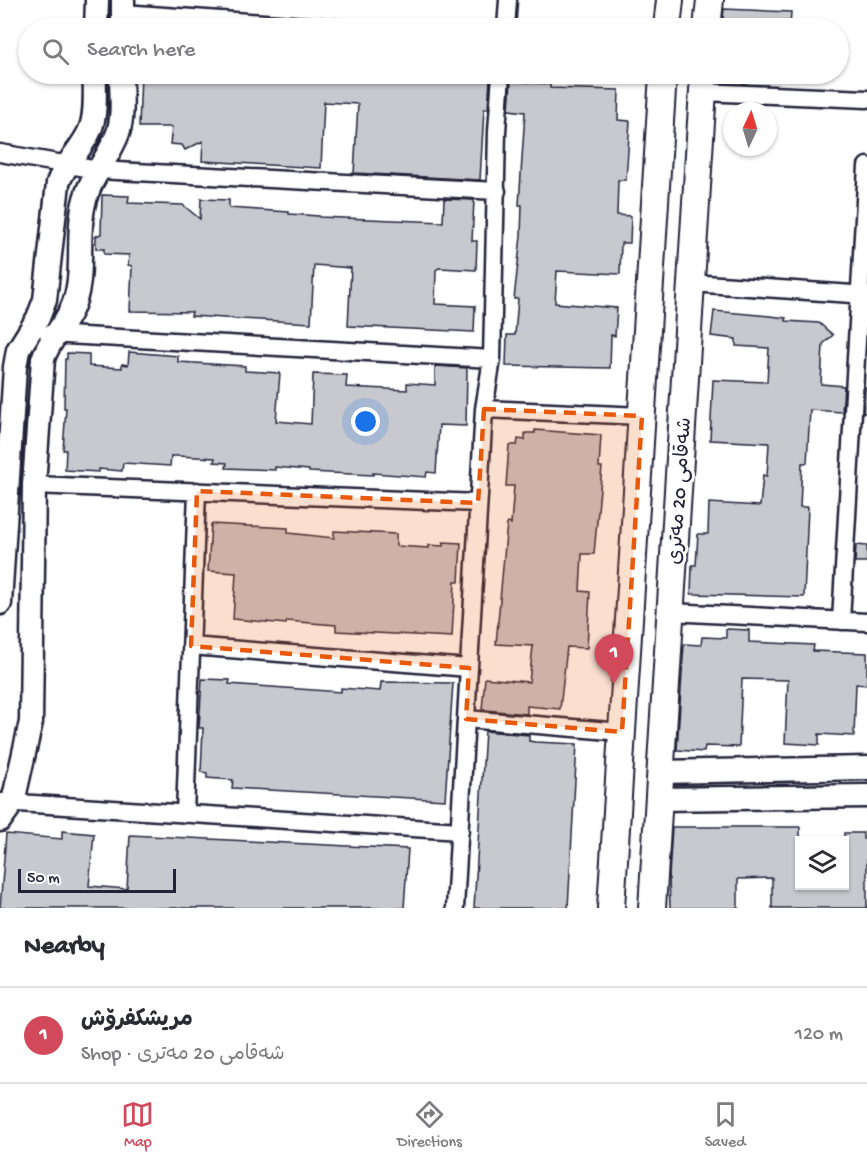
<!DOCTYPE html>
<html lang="en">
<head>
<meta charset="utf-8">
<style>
  :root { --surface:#fff; --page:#f2f2f3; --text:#2b2b33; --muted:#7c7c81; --line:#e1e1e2; --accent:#d1495b }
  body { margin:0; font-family:"Gochi Hand","Playpen Sans Arabic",sans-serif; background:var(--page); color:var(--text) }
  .controls { position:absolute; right:18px; bottom:18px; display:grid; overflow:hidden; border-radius:0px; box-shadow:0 2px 4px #0004 }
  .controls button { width:54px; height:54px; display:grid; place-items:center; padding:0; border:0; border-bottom:2px solid var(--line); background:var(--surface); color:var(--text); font:30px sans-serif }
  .compass { position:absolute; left:723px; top:102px; width:54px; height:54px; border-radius:50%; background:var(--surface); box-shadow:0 2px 4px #0004; rotate:4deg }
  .scale { position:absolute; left:18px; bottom:15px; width:158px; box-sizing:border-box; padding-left:6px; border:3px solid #22223b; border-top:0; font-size:16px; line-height:21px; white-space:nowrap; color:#22223b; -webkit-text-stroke:4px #fff; paint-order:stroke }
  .you { position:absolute; left:366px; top:422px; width:21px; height:21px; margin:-15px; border:4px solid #fff; border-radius:50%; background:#1a73e8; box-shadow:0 0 0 9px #1a73e833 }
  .badge { display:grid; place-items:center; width:39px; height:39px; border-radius:50%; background:var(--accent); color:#fff; font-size:20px; font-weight:700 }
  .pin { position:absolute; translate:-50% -50px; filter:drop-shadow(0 2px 3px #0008) }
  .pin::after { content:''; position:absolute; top:32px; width:21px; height:18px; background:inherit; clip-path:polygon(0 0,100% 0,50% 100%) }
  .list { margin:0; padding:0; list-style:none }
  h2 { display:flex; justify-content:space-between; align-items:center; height:78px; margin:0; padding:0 24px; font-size:26px }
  h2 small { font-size:20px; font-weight:400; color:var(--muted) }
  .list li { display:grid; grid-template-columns:39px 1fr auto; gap:18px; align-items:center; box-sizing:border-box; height:96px; padding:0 24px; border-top:2px solid var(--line) }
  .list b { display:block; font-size:22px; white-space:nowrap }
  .list p { margin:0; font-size:20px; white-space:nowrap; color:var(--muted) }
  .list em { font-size:20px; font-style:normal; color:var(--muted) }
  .icon { flex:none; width:33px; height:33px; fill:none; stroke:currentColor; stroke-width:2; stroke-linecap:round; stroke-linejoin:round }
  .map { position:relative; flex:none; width:867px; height:908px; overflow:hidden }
  .search { position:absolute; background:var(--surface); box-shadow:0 2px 4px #0004; left:18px; right:18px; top:18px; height:66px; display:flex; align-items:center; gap:15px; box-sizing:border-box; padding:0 21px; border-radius:33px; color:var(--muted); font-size:22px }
  .sheet { height:174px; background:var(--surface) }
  nav { display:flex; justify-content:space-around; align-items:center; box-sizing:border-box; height:84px; border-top:2px solid var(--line); background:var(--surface); font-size:16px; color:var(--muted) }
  nav a { display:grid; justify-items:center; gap:3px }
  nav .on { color:var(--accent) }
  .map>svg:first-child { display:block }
  .building { fill:#c8c8cf; stroke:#22223b; stroke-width:1.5 }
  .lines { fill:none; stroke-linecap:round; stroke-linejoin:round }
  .street-casing { stroke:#22223b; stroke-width:21 }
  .secondary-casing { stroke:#22223b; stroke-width:27 }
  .primary-casing { stroke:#22223b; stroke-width:30 }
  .street { stroke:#fff; stroke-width:16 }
  .secondary { stroke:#fff; stroke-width:22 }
  .primary { stroke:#fff; stroke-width:26 }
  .marked { fill:#e8590c; fill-opacity:0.2; stroke:#e8590c; stroke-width:4.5; stroke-dasharray:12 8; stroke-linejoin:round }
  .labels { text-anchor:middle; stroke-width:6; stroke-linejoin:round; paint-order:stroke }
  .street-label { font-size:20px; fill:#22223b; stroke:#fff }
</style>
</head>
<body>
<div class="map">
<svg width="867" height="908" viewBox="0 0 867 908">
  <rect width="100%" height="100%" fill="#fff"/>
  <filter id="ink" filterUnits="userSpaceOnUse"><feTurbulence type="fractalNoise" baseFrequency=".0167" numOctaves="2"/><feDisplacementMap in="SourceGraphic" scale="12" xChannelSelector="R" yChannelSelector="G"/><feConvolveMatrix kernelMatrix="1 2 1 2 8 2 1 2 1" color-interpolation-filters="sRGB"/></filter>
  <g filter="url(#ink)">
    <path class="building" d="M724,9L791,12L790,28H722Z
      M141,74H478V79H490L488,109H484L480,180L354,173L358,104L324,102L321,168L202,161L203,141L185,150L182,145L170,144L172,127H139Z
      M511,81L550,84V88L619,90L618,120L630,121L626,180H618L617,215L631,216L630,243H621L620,274L557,271L555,303L617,308L615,336L611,335L610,368L506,366L507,335H515L518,299H514L521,236L522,205H519L525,112L509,110Z
      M102,195L129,196L128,203L183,205L200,219L201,199L229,200V208L289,212V214L319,216V217L443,222L444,199L474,200L472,241H477L476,270L439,268L436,270L435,304L475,306L474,332L348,326L351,268L314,265L311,323L191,316L192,312L130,311L132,266L128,265L129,255L104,254V249H96V236L101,234Z
      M714,311L770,316L786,318V321L819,323L833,335L823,344L821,384L844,386L842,412L810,410L807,463H802L800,507H808L804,597L691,594L692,565H696L698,534H708L709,503L760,506L763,475L767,476L769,443L710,440L713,380L767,382L769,348L736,346V339L711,336Z
      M129,352L178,356V362L245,366V371L280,373L276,421L311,424L313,374L347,375L346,387L407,390V383L435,385V366L467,368L466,426L439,425L436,473L427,472L426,477L373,473V475L309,472V470L275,467V470L226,468L227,463L214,462L215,458L177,456H171L170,466L123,463L122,471L99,469V472L65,470L66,450H63L66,408H64L65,359H67V353L89,354V366L122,368V364L128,365Z
      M865,387H867V413H863Z
      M535,430L601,435L599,467H602L594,554H582L580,591L590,592L587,648L567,647L560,709L527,706V714L486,710L482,709L485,678L529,682L533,646L496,644L507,523L511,524L514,486H506L509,445H517L518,439L525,440V433H535Z
      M211,524L288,528V533L334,538V531L396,534V546L429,548V545L443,546V542L461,543L459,582L455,581L452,637L336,631V625L287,621L286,624L233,619L236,573L208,571Z
      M856,545L867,546V562H855Z
      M726,629L749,630V642L814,645L813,651L867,653V685L856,684L854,736L819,734V745L785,743L788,680L742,679L739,747L705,746L704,752L677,750L684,644L701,645L702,637L726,638Z
      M202,679L230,680L229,684L341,692V688L380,691L381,682L453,683L445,800L232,788L233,780L207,778V773L201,772L203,728H199Z
      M485,731L529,735V741L535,742L577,744L568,908H474Z
      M672,827H800V885H844V833H863V839H867V908H772V878L738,879V908H670L669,876Z
      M62,831L94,834L89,886L127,889L130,835L408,849L404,908H0L6,834L62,839Z"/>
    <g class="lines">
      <g class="street-casing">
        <path id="street" d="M123,13L334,28
          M506,28L508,0
          M702,92L867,99
          M0,153L98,170L497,191
          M691,283L867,295
          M48,334L492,359
          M484,409L642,416
          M34,485L478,503
          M670,612L867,622
          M841,621L867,166
          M191,646L469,668
          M466,719L622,732
          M2,802L460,831
          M185,814L197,491
          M455,908L484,409L492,359L497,131L501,74"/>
      </g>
      <g class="secondary-casing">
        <path id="secondary" d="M96,28L97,0
          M123,28V0
          M0,603L15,367L18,350L38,318L45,300L58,183C65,163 82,149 90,130C97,113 94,91 95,74
          M660,772L867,768
          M658,799L867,796
          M0,820L13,802L31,722L34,485L43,359C50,337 67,324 74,303C85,272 76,235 84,203C90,177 109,158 118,133C124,115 121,92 121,74"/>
      </g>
      <g class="primary-casing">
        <path id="primary" d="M667,28L670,0
          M707,28L710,0
          M611,908L663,74
          M652,908L704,74"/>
      </g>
      <use href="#street" class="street"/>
      <use href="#secondary" class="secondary"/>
      <use href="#primary" class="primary"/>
    </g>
  </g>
  <path class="marked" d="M484,409L642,416L622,732L466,719L469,668L191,646L197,491L478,503Z"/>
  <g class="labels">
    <g class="street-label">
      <text transform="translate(678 491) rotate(-86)" y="7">شەقامی 20 مەتری</text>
    </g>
  </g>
</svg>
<div class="controls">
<button><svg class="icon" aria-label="layers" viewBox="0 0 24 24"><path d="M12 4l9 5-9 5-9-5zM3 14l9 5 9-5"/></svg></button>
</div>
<svg class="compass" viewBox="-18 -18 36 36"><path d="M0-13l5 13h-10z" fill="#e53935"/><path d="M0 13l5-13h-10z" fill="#7c7c81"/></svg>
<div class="scale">50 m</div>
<div class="you"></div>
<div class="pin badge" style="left:614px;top:684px">1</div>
<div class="search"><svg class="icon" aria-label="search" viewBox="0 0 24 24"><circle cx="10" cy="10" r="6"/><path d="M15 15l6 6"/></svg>Search here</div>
</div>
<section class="sheet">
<h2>Nearby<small></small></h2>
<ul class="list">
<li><span class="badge">1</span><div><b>مریشکفرۆش</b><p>Shop · شەقامی 20 مەتری</p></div><em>120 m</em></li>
</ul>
</section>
<nav>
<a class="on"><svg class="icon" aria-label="map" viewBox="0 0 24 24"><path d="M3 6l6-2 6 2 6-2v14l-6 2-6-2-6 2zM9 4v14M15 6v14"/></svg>Map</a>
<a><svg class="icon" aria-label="directions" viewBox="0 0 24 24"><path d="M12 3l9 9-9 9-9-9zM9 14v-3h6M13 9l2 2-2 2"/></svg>Directions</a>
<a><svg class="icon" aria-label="saved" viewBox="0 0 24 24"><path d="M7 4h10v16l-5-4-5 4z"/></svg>Saved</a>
</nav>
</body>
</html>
